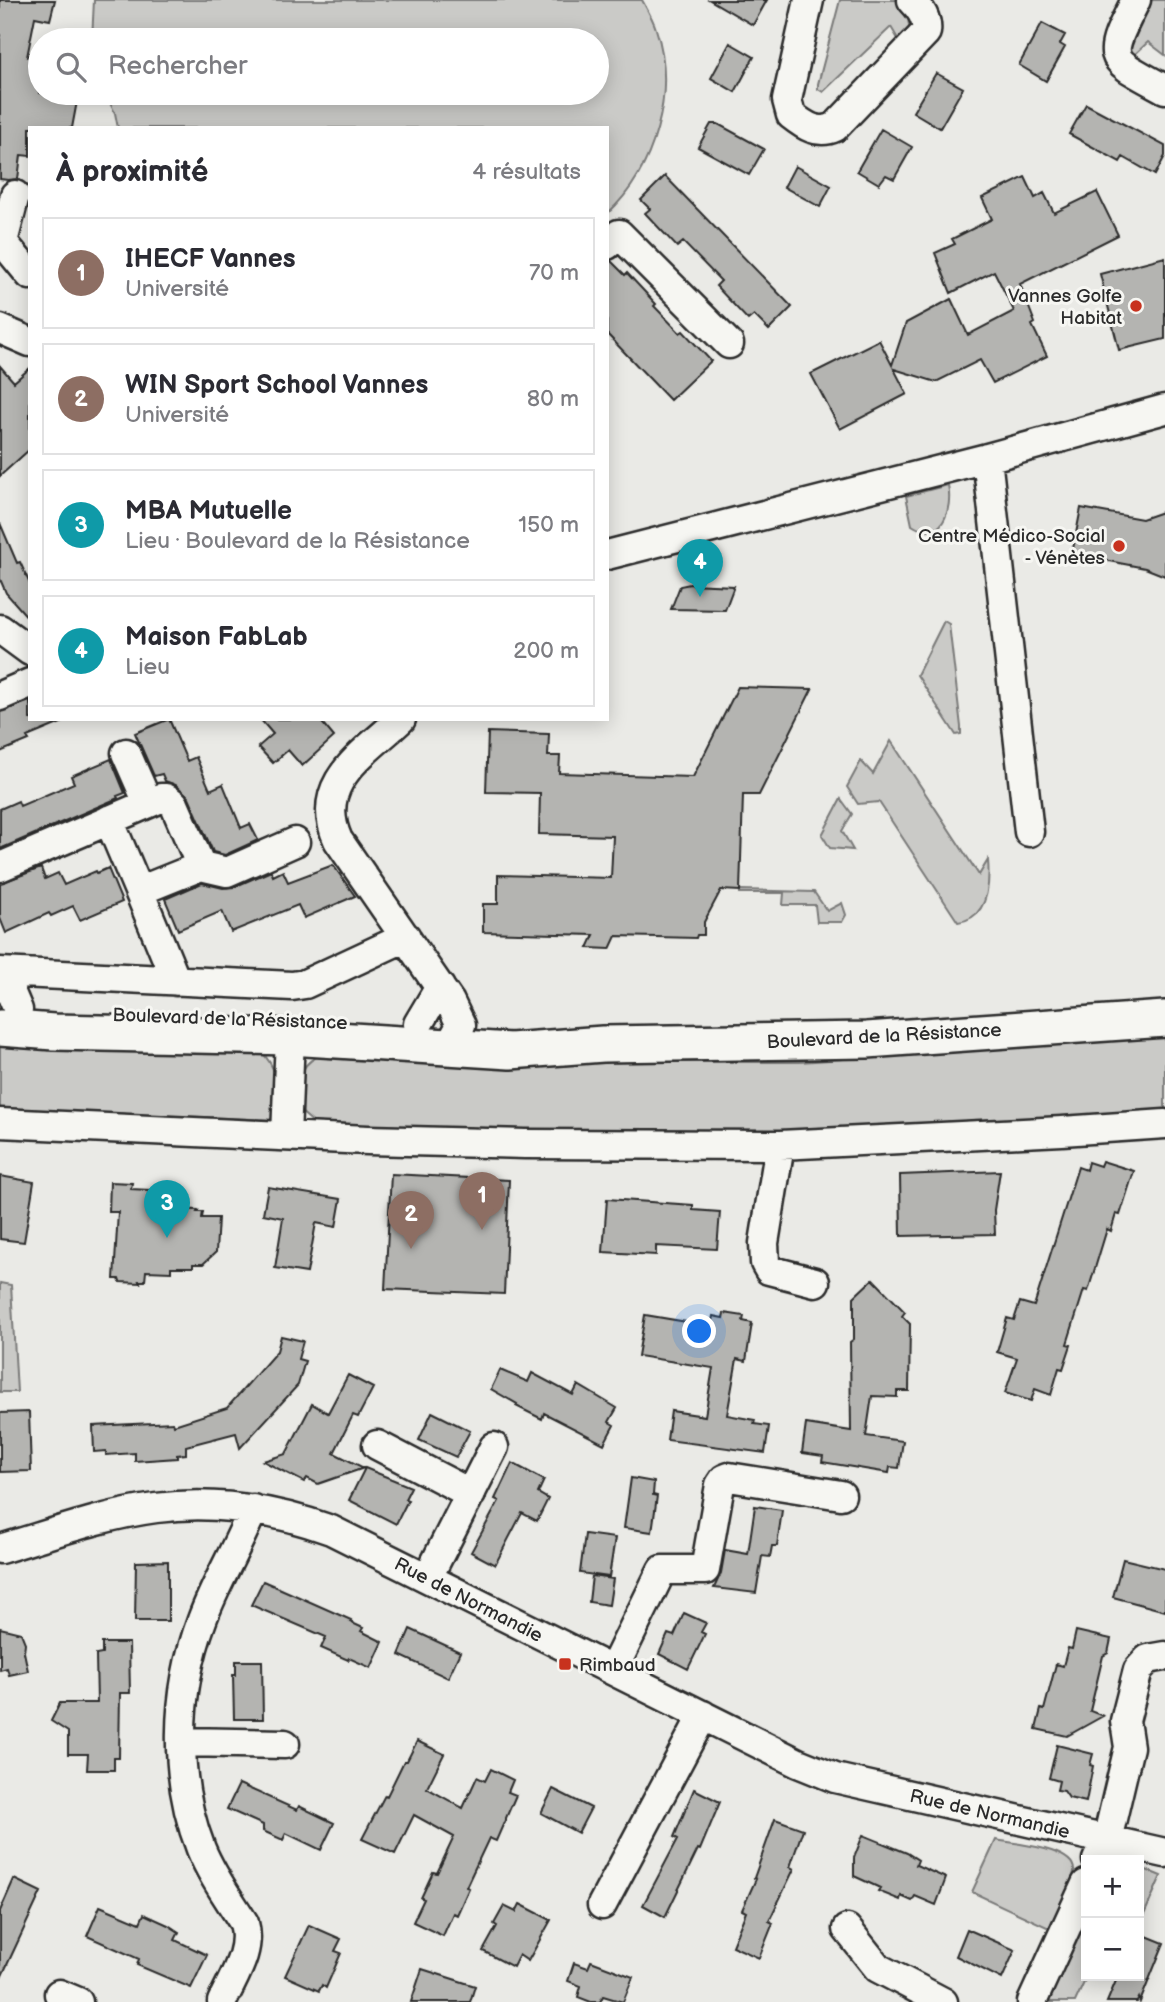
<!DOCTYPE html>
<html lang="fr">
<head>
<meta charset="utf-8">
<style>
  :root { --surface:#fff; --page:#f7f7f7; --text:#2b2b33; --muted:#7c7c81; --line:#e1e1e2; --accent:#c8321e }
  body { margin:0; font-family:"Balsamiq Sans",sans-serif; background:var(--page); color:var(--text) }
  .controls { position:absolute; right:21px; bottom:21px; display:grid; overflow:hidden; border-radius:0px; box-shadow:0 4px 18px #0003 }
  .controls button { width:63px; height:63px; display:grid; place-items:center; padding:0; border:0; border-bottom:2px solid var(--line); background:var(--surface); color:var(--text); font:35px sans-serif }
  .you { position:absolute; left:700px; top:1332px; width:24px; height:24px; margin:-18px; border:5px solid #fff; border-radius:50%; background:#1a73e8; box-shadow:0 0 0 10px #1a73e833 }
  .badge { display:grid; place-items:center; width:46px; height:46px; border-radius:50%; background:var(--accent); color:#fff; font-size:23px; font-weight:700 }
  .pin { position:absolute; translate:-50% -58px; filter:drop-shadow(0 2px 4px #0008) }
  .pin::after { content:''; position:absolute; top:37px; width:24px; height:21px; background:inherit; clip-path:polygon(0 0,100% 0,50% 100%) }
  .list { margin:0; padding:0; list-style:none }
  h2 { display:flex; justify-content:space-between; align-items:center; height:91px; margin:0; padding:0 28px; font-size:30px }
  h2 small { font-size:23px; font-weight:400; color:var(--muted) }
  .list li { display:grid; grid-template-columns:46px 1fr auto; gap:21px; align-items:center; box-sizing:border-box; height:112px; margin:0 14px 14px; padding:0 14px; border:2px solid var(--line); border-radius:0px }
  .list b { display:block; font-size:26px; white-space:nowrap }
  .list p { margin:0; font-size:23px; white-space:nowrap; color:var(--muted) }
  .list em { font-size:23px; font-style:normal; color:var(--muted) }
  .icon { flex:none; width:38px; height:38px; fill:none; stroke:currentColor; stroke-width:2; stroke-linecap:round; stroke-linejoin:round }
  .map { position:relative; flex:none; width:1165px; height:2002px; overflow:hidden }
  .search { position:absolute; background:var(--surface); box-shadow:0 4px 18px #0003; left:28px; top:28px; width:581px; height:77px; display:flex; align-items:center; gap:18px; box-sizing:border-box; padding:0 24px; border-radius:38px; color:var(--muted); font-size:26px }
  .panel { position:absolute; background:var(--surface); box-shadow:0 4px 18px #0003; left:28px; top:126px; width:581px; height:595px; border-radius:0px }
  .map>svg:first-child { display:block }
  .green { fill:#cacac7; stroke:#7a7a79; stroke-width:2 }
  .building { fill:#b4b4b1; stroke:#2b2b2b; stroke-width:2 }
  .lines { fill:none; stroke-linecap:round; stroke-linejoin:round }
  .minor-casing { stroke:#2b2b2b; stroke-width:33 }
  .major-casing { stroke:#2b2b2b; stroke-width:40 }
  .minor { stroke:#f6f6f2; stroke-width:28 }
  .major { stroke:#f6f6f2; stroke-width:35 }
  .poi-dot { fill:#c8321e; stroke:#f6f6f2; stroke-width:2.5 }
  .labels { text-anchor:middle; stroke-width:6; stroke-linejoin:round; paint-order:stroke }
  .poi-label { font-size:19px; fill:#2b2b2b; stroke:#f6f6f2; text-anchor:end }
  .street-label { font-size:19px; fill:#2b2b2b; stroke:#f6f6f2 }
</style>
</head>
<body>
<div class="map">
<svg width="1165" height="2002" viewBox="0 0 1165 2002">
  <rect width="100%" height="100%" fill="#eaeae6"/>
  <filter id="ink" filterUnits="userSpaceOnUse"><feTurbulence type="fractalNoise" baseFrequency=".0143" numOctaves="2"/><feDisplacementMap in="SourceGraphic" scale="14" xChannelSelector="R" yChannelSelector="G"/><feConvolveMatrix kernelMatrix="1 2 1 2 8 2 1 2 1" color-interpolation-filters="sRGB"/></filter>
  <g filter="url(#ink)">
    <path class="green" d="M94,0H642C647,9 653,19 656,29C677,91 655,170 607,214V128H118L115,113L105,93H597V40H92Z
      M840,0H900L907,11L910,33L901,44L891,27L823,92L818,89V84Z
      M1149,0H1165V55L1148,42L1131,58L1127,37Z
      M948,485C953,509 942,545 912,525L906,496Z
      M944,621L949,624L961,727V734L956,735L917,675Z
      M891,741L979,875L988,860C990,884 989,918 958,922L879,802L858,804L847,787L861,761L873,774Z
      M841,799L852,814L842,831L853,850L830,848L822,835Z
      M740,890L814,892L827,911L842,903L846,915L842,922H817L815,905H783L784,893H740Z
      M0,1037L260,1051C282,1070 276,1093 275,1120L0,1109Z
      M1165,1037V1109C1044,1118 922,1128 801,1131C639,1133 477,1129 315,1124L299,1110C300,1082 295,1063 326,1053L569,1062H800Z
      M0,1283L11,1285L17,1392H0Z
      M996,1840C1015,1844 1075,1848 1074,1871C1074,1881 1054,1917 1049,1928L972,1892Z
      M1139,1867L1161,1876L1139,1926Z
      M1086,1914L1087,1976L1075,2002H1047Z"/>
    <path class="building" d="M0,0H55L50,20L35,17L27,57L40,59V93L78,96L72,128H30V156L21,155L18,179L8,180L0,179Z
      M710,0H767L753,25Z
      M1042,23L1065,35L1060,44L1065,47L1046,81L1019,65Z
      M730,43L754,57L735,92L711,78Z
      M936,73L963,88L940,128L913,112Z
      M1086,104L1165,146V156L1155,175L1123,157L1120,162L1069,134Z
      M711,124H718L764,149L749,175L698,147Z
      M881,129L912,147L894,179L886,175L879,184L857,171Z
      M795,166L831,186L820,207L784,187Z
      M665,176L792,307L769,330L754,315L748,320L716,286L721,281L683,242L677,247L645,213L650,209L641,200Z
      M1025,177L1035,198L1044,193L1054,213L1097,192L1118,235L1020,284L1035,323L1032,325L1047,356L993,383L980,360L936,382L894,369L907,394L840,429L811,374L879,340L892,365L906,323L951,299L968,335L1014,311L994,271L951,293L935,253L955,244L952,239L992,219L982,198Z
      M1165,257V339L1119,350L1100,274Z
      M607,261H611L625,275L627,273L656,304L654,306L680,333L683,331L711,361L670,400L607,334Z
      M0,366L14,382L30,368V449L0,476Z
      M1081,508L1142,519L1165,511V576L1145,568L1072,554Z
      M0,523L17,563L20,562L30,584V620L6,593L0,579Z
      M690,584L734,586L725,610L671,609L680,586Z
      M738,687L812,689L759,795H743L740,891L721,890L704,922V935H697L696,938L616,936L610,949L588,948L594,935L483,932V904H498V875L611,878L613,836L539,834L540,793L486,792L488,732L549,734L548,756H560L559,773L693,777Z
      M30,701V719L68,720L27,737L29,740L0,752V712Z
      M169,719L187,761L196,757L210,790L223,784L241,828L250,824L258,840L225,855L213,852L189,797L176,785L165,781L162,774L154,776L135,733Z
      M260,719H319L334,737L302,766L288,750L273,763L258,747L273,734Z
      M111,759L125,793L117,796L118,798L0,849V809L18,801L20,806L74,783L71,776Z
      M333,865L355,896L304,918L298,905L231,932L222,911L178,930L165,899L202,883L223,888L234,887L271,871L273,876L283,871L288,882Z
      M41,868L45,879L58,873L64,885L96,871L97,873L108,868L122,902L80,920L73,906L51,916L49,913L6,933L0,918V883Z
      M1102,1161L1134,1171L1120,1215L1116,1214L1111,1231L1107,1229L1088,1291L1084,1290L1067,1344L1071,1345L1063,1369L1059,1368L1051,1395L1035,1389L1031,1401L1005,1393L1017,1358L997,1352L1007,1318L1014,1320L1020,1302L1034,1306L1078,1167L1086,1170L1088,1162L1100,1166Z
      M1000,1171L994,1210L995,1234L901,1236L900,1175Z
      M391,1174L509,1180L504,1294L385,1289Z
      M0,1176L34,1182L24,1242L0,1239Z
      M110,1182L132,1183L131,1189L149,1190V1202L175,1203L176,1209L198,1210L197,1212H203L202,1218H218L216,1252L203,1264H193V1267H171V1272L146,1271L145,1281H139L140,1283L120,1282L119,1279H114L118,1212H109Z
      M268,1187L341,1199L336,1227L316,1223L307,1273L275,1268L283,1218L263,1214Z
      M607,1199L693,1205V1210L720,1212L717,1249L656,1246V1255L603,1252Z
      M873,1279L905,1312L902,1316L910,1324L909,1391H897V1397L872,1396L866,1436L903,1441L899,1468L890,1467L889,1473L822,1462L823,1456L802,1453L806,1424L851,1431L850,1342L854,1339V1297Z
      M724,1313L744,1316L743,1321L752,1323L746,1361L737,1359L727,1415L755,1420L754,1424L769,1426L765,1453L667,1440L671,1411L705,1416L713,1368L638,1356L645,1315L711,1326L713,1316L723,1318Z
      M281,1336L303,1341L298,1359L305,1361L298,1385L240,1448L236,1433L186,1446V1454L177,1455V1458L135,1461V1453L106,1455V1451L94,1452L93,1426L173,1422L174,1425L227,1408L277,1351Z
      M500,1370L528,1382L532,1373L573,1395L578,1385L617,1408L609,1422L614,1425L604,1444L544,1413L542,1419L516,1406L517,1404L491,1389Z
      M348,1375L373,1388L358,1417L353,1415L334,1453L364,1468L318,1484L307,1478L304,1482L263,1461L286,1454L312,1404L328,1413Z
      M29,1412L31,1471L0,1472V1413Z
      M432,1412L470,1431L456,1457L419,1440Z
      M512,1463L544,1480L538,1493L548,1499L537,1521L522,1513L495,1565L471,1552L499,1501L495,1499Z
      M365,1468L411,1487L405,1499L408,1500L396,1524L349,1500Z
      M631,1478L654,1482L653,1495L657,1496L652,1532L624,1528Z
      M755,1506L782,1510L777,1546H772L770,1557L762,1556L756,1593L714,1588L721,1573L725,1550L748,1554Z
      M585,1534L615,1538L609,1577L580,1573Z
      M1123,1559L1165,1569V1611L1113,1597Z
      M168,1561V1621H135L136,1562Z
      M592,1576L613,1579L609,1605L589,1602Z
      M263,1581L351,1620L350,1622L363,1628L361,1631L383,1642L371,1668L349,1658L348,1660L321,1648L326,1637L251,1605Z
      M684,1613L706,1623L701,1632L705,1634L688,1669L659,1654L668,1634L674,1636Z
      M0,1628L21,1633L25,1643L24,1652L28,1671L9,1675L7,1668L0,1670Z
      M410,1629L460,1652L448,1678L399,1655Z
      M1076,1631L1111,1639L1108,1653L1103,1656L1090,1711L1103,1716L1067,1736L1036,1729L1041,1709L1044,1710L1056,1664L1063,1666L1068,1648L1072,1649Z
      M102,1643H129L130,1693H120L119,1758H114V1770H87L88,1754H68V1732L51,1721L60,1703H97L96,1655L102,1654Z
      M236,1661H262L263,1719H234L233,1675H236Z
      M417,1741L444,1754L427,1788L463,1808L477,1777L485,1781L491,1769L513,1780L508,1792L516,1795L496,1841L489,1838L466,1887L469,1888L457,1915L453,1913L443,1936L413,1922L424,1899L421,1898L433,1872L437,1873L454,1837L414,1815L395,1854L362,1839L385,1795L387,1796L404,1761H407Z
      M1057,1745L1093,1754L1090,1765L1093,1766L1086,1802L1069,1798L1064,1791L1057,1790L1059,1781L1049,1778Z
      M239,1784L297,1810L299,1806L334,1823L321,1850L286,1833L283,1840L263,1831V1825L227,1809Z
      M553,1789L591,1808L578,1833L541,1813Z
      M694,1789L720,1802L700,1850L698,1849L665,1917L643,1905L678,1839L674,1837Z
      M775,1819L803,1829L790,1867L794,1869L769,1921L773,1923L759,1958L732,1946L746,1912L742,1910L756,1879L754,1878Z
      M863,1835L907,1853L918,1860L916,1865L946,1878L936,1905L915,1896L912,1901L901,1896L900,1900L878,1891L880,1888L854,1876V1858Z
      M14,1879L41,1892L0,1980V1911Z
      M520,1904L551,1920L528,1961L519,1955L513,1967L483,1951L497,1926L494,1924L504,1906L516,1912Z
      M100,1906L140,1923L144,1914L168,1925L179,1932L175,1940L207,1955L191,1988L137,1965L139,1959L87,1936Z
      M309,1925L341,1939L335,1951L341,1953L326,1988L322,1985L319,1991L285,1976Z
      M967,1929L1015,1950L1002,1979L956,1956Z
      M1139,1933L1164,1943L1140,2002L1139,1998L1137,2002H1107L1118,1976H1139Z
      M591,1961L633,1977L623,2002L603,1996L600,2002H591L578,1997L581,1986L568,1981L574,1963L588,1968Z
      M422,1969L475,1986L470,2002H411Z"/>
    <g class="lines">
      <g class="minor-casing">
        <path id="minor" d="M809,0L787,100L791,115C805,126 818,135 835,127L926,32C928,20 920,8 912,0
          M1136,0C1105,61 1106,57 1165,89
          M15,195L3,242L30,275
          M607,245L619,234L729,344
          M0,329L30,342
          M987,458L1029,832
          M607,555L987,458L1165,409
          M0,629L30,651
          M0,696L30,683
          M401,719C364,754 312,783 338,840L450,1002L461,1025L449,1047
          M126,753L148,803
          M201,866L227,872L295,842
          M0,867L161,798H166L174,804L201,866L139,891L109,820
          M139,891L176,981
          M0,972L292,986L305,984L406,937
          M0,976L5,979L18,1010
          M418,1024L440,987
          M0,1123L368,1140L525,1144L780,1145L1062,1131L1165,1124
          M286,1136L290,1037
          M780,1145L764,1243L765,1263L769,1270L815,1282
          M377,1445L471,1494
          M0,1549C51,1534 103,1515 156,1508C216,1500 275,1510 331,1530L798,1763L835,1778L1165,1853
          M428,1577L494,1447
          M613,1670L662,1570H705L720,1485L724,1479L729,1477L841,1495
          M181,1742L285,1744
          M1097,1860L1107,1840L1129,1747L1125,1721L1138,1670L1148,1659L1165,1656
          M602,1905L703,1715
          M847,1929L878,1968L943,2002
          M59,1994L78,2002
          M222,2002C233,1977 252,1951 244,1923C229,1899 212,1876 201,1849C173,1778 175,1692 202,1620C216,1582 238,1547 253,1509
          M1032,2002L1086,1884"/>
      </g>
      <g class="major-casing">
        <path id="major" d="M0,1028L54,1032L290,1037L510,1051L603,1044L867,1040L1165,1019"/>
      </g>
      <use href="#minor" class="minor"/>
      <use href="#major" class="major"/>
    </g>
  </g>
  <g class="poi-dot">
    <circle cx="1136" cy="306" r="7"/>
    <circle cx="1119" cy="546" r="7"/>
    <rect x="558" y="1657" width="14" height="14" rx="3.5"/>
  </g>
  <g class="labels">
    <g class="poi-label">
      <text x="1122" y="302">Vannes Golfe<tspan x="1122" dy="22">Habitat</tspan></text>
      <text x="1105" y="542">Centre Médico-Social<tspan x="1105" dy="22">- Vénètes</tspan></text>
      <text x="579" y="1671" text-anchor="start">Rimbaud</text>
    </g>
    <g class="street-label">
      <text transform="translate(230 1018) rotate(2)" y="7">Boulevard de la Résistance</text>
      <text transform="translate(884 1035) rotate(-3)" y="7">Boulevard de la Résistance</text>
      <text transform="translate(469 1599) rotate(27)" y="7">Rue de Normandie</text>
      <text transform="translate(990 1813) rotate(13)" y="7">Rue de Normandie</text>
    </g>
  </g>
</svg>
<div class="controls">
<button>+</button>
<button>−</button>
</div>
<div class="you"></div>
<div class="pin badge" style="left:482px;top:1230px;background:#8d6e63">1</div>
<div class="pin badge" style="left:411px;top:1249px;background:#8d6e63">2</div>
<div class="pin badge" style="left:167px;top:1238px;background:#0f9aa8">3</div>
<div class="pin badge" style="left:700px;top:597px;background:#0f9aa8">4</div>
<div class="search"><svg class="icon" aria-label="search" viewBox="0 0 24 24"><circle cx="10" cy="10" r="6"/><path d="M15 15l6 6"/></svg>Rechercher</div>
<section class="panel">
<h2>À proximité<small>4 résultats</small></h2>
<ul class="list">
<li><span class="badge" style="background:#8d6e63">1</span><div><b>IHECF Vannes</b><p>Université</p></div><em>70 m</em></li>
<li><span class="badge" style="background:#8d6e63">2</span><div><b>WIN Sport School Vannes</b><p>Université</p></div><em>80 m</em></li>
<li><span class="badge" style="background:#0f9aa8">3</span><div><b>MBA Mutuelle</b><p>Lieu · Boulevard de la Résistance</p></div><em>150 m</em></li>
<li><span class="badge" style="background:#0f9aa8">4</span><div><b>Maison FabLab</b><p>Lieu</p></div><em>200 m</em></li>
</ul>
</section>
</div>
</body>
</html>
